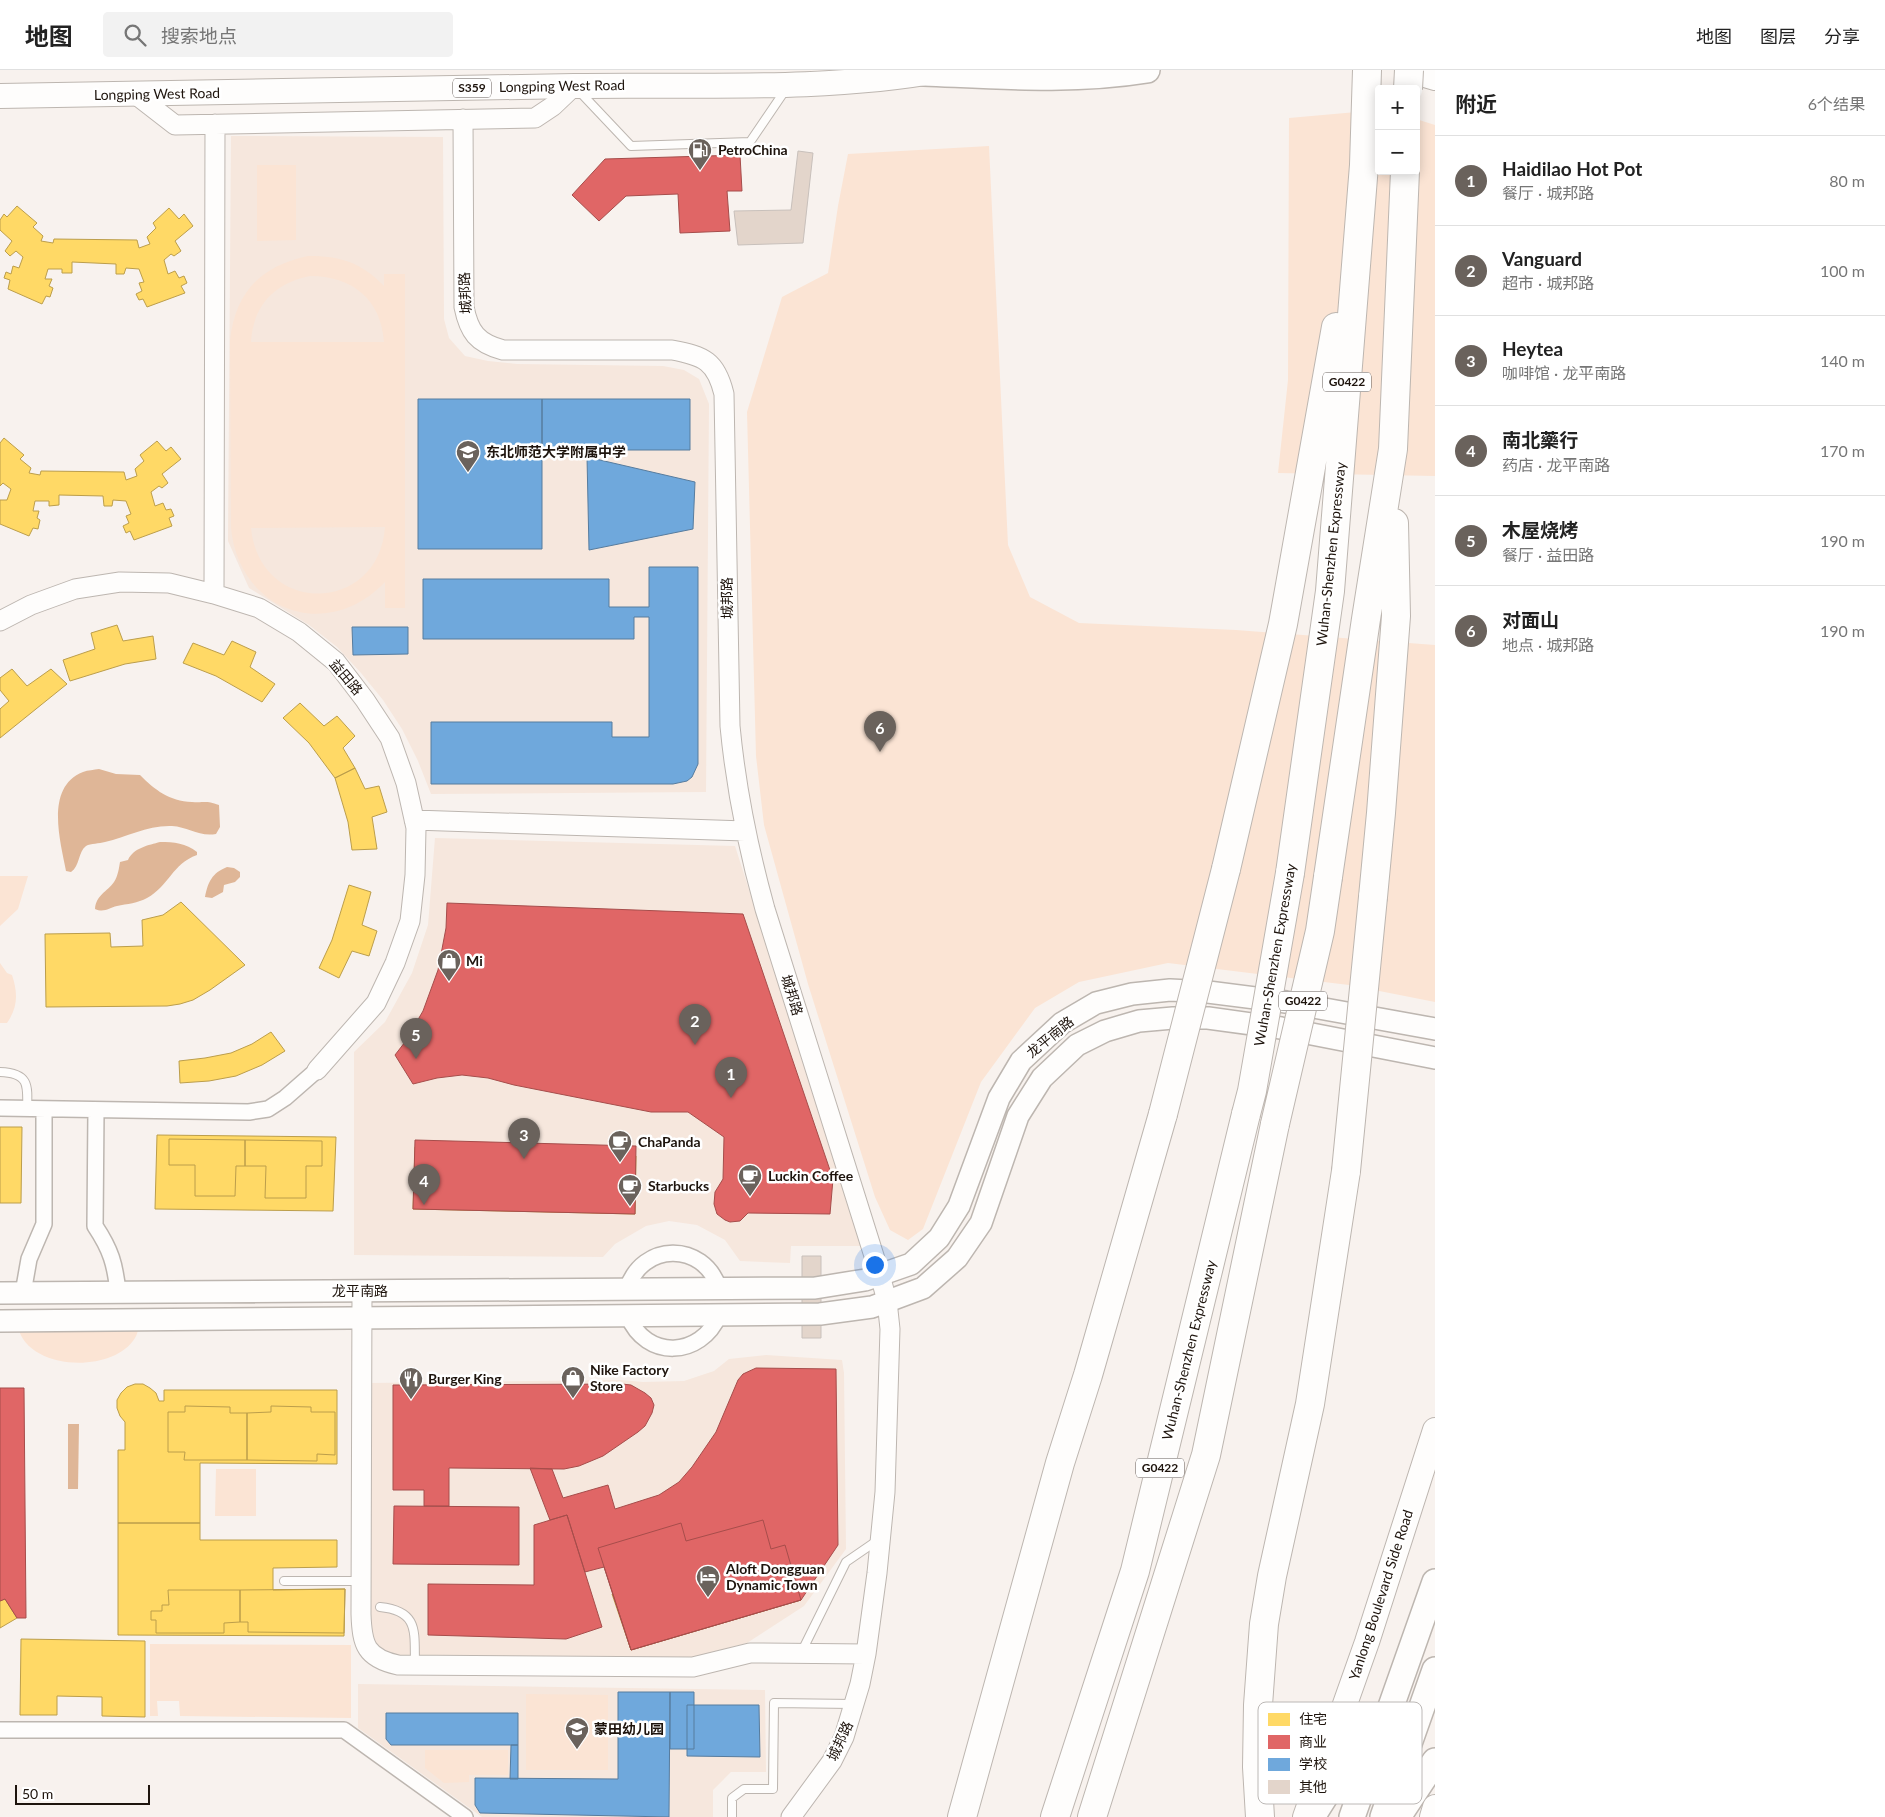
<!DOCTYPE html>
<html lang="zh">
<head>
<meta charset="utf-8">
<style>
  :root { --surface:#fff; --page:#f2f2f2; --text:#222; --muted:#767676; --line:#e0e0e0; --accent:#6a625c }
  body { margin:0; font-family:Lato,"Noto Sans SC",sans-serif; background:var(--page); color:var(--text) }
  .controls { position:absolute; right:15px; top:15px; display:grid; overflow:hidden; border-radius:5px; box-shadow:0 2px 12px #0003 }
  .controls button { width:45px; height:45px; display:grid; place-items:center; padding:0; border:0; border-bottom:1px solid var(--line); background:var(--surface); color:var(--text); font:25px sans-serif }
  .scale { position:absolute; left:15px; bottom:12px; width:135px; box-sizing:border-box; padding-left:5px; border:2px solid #1e140d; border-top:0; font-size:14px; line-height:18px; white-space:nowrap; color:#1e140d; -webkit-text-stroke:4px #fff; paint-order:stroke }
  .you { position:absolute; left:874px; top:1194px; width:18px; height:18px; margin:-12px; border:4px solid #fff; border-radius:50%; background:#1a73e8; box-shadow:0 0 0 8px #1a73e833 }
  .badge { display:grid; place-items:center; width:32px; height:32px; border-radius:50%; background:var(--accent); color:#fff; font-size:16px; font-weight:700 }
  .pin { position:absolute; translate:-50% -41px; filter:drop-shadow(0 1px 2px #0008) }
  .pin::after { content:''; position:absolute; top:26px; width:18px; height:15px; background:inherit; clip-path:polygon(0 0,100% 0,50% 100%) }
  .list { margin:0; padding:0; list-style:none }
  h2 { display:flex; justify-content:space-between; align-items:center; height:65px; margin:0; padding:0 20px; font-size:21px }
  h2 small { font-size:16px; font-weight:400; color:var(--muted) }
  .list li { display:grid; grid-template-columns:32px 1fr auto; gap:15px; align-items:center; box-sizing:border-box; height:90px; padding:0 20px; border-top:1px solid var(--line) }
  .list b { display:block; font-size:19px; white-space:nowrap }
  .list p { margin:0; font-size:16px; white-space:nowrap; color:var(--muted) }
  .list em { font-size:16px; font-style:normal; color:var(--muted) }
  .icon { flex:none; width:28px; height:28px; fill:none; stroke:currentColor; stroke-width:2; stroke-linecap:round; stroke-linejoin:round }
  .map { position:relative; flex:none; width:1435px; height:1747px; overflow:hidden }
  header { display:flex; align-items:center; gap:30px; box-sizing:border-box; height:70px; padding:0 25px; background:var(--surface); border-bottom:1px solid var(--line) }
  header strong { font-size:24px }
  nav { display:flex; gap:28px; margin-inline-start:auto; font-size:18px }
  .search { width:350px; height:45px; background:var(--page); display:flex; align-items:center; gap:12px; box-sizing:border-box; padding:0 18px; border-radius:5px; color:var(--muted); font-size:19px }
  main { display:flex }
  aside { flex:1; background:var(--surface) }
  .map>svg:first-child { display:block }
  .built { fill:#f6e7dd }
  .green { fill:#fbe4d4; fill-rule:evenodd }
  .water { fill:#dfb697 }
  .homes { fill:#ffd966; stroke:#bc9e4b }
  .shops { fill:#e06666; stroke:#a64d4b }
  .schools { fill:#6fa8dc; stroke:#577c9e }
  .building { fill:#e3d5cb; stroke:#c8c0bb }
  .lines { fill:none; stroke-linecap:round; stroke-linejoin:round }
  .service-casing { stroke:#bdb6b0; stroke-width:10 }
  .minor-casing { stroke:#bdb6b0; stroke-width:18 }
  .tertiary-casing { stroke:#bdb6b0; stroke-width:21 }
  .secondary-casing { stroke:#bdb6b0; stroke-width:24 }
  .primary-casing { stroke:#bdb6b0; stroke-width:26 }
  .trunk-casing { stroke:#bdb6b0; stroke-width:28 }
  .motorway-casing { stroke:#bdb6b0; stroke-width:30 }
  .service { stroke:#fefdfc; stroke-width:8 }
  .minor { stroke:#fefdfc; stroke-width:15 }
  .tertiary { stroke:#fefdfc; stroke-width:19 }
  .secondary { stroke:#fefdfc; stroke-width:21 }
  .primary { stroke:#fefdfc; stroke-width:24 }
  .trunk { stroke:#fefdfc; stroke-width:25 }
  .motorway { stroke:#fefdfc; stroke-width:28 }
  .motorway-bridge-casing { stroke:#bdb6b0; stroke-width:30; stroke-linecap:butt }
  .motorway-bridge { stroke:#fefdfc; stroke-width:28 }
  .labels { text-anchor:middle; stroke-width:5; stroke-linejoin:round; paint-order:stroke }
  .shield { fill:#fff; stroke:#625a56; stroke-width:1 }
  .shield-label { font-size:12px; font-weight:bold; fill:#1e140d }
  .street-label { font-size:14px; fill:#1e140d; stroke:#fff }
  .poi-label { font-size:14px; font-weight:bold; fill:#1e140d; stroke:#fff; text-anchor:start }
  .key { fill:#fff; stroke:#bcb8b6; stroke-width:1 }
  .key-label { font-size:14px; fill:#1e140d }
</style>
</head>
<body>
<header>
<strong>地图</strong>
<div class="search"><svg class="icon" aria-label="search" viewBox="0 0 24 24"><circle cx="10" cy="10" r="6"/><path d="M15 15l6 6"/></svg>搜索地点</div>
<nav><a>地图</a><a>图层</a><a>分享</a></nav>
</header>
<main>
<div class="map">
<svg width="1435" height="1747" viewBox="0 0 1435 1747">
  <rect width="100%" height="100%" fill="#f8f2ee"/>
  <path class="built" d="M231,66L443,67L444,249L449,268L465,286L488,291L517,294L663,296L684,300L699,309L709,334L706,722L431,724L418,691L402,659L383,630L361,603L337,577L309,555L249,518L228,471Z
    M435,768L735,776L863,1176H791L790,1193L740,1191L725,1170L697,1155L669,1151L646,1156L615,1174L603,1187L354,1185V982L385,952L412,903L428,855Z
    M766,1285L842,1290L844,1303L846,1479L804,1536L747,1573L693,1587H397L378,1579L371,1568L369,1546L370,1313L621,1310L643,1312L684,1311L714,1301L729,1289Z
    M358,1614L765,1620L766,1702H731L713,1720V1747H482L358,1658Z"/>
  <path class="green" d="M1379,40V101H1416V49L1435,55V406L1278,403L1288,310L1289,48Z
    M989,76L1008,475L1030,527L1079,553L1236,560L1435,575V932L1349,915L1168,893L1079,912L1035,938L981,1012L923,1159L908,1170L890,1160L875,1127L808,914L764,755L756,686L747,342L782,227L828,203L838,136L848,84Z
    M257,95H296V170L257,171Z
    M308,186C340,186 361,192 384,216V204H405V538H385V512C327,573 239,541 231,458L230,271C235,222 261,196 308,186ZM310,206C352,206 381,229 384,272H251C253,235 275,213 310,206ZM385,457C379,544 260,547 251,458Z
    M0,806H28L18,839L0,856Z
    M0,893L7,903L12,905C18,923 18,937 7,953H0Z
    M18,1257H139C138,1260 137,1265 135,1268C113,1304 28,1301 18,1257Z
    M216,1399H256V1446H215Z
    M150,1574L351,1575V1648L180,1646L179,1631H157L158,1646H150Z
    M526,1624L608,1625V1700H526Z
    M425,1680H508V1705H469V1712L444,1713L425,1698Z"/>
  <path class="water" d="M99,699L116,704L140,705C155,720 169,731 192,732C205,733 205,730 219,735L220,757L216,764C199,767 188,757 172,756C148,755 127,767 105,772C99,774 91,773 86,776C78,782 80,796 71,802L66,801C60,770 45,717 83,702C88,700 94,700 99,699Z
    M160,772C174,772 186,773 197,782V785C172,794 169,816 147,828C138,833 127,834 117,836C109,838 104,843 95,839C96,825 107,822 114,812C118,806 119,798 120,792L128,790C133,778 149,775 160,772Z
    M227,797L234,798L240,802V807L235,812L224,815L223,822L212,828L205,827C208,812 212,803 227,797Z
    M68,1354H79L78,1419H68Z"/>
  <path class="homes" d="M17,136L37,153L33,157L43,166L41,171L53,173L54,169L137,170L139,178L150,174L147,167L156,158L153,153L169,138L179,149L184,144L193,156L175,171L181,181L174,186L171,184L164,190L168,204L175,201L179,208L184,206L187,213L181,216L185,223L147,237L143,229L139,230L136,224L142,221L139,213L144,212L139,199L126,198L124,204H116V194L72,192V203H62V199H48L45,209H52L49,216L53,218L50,227L46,226L42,234L8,219L10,210L4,208L6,202L11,204L13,196L19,198L23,187L16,181L10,186L5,181L12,171L0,160V150L4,144L7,147Z
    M4,368L24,385L20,389L31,398L29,403L40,405L41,401L124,402L126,410L137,406L135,399L144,391L140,385L157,371L166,381L171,377L181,389L162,404L168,413L162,418L159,416L151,422L155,436L163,433L166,440L171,439L174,446L169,448L172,456L134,470L130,461L126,463L123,456L129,453L126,446L131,444L126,431L113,430L112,436H104L103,426L59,425V435L49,436V431H35L33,441H39L37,448L40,450L38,459L33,458L29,466L0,454V430H7L11,419L3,413L0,416V373Z
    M117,555L123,571L153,566L156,589L125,594L70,611L63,590L95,579L91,563Z
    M232,571L256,582L250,597L275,614L262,632L216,606L183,593L193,573L224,585Z
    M12,599L27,616L51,599L67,614L0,668V639L9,631L0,620V608Z
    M300,633L324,656L337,646L355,666L343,678L355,698L335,708L309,673L283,648Z
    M355,698L365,719L379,716L387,742L372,747L377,779L352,780L348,752L335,708Z
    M349,815L371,822L362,855L377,861L369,886L352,881L339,908L319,898L332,870Z
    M181,832L245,895L210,920L193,930L180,934L167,936L46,937L45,864L110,863L111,877L143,876L142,850L163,845Z
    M271,962L285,981L262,995L236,1006L209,1011L180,1013L179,991L205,988L231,983L252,974Z
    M0,1057H22L21,1133H0Z
    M157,1065L336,1067L333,1141L155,1139Z
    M169,1069L245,1070V1096H236L235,1126H195V1095H169Z
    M245,1070L322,1071V1096H306V1128H265L266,1096H245Z
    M415,1077L445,1078V1111H460V1089H486L485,1113L569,1115V1091L595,1092V1119H607L608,1085L636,1086L635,1144L413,1139Z
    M135,1314H143L150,1318L156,1323L159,1331H164V1320H337V1394L200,1393V1453H118V1380H125V1352L120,1346L117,1338V1330L121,1323L127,1317Z
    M185,1336L230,1337V1343H247V1390H184L185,1382H168V1342H185Z
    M271,1336L311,1337V1342H335V1385L317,1384V1391L247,1390V1343L271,1342Z
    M118,1453H200V1470H337V1497L273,1498V1520L345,1519L344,1566L118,1565Z
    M785,1475L801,1530L631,1580L612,1524Z
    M345,1519L344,1563L248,1562V1552H240V1520Z
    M168,1520H240V1552L224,1553V1563H156V1550H151V1541H162V1535H169Z
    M5,1529L17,1548L0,1558V1531Z
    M21,1569L145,1571V1647L102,1646V1627L57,1626V1645H20Z"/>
  <path class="shops" d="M740,85L742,121H727L730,161L680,163L678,124L626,126L599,151L572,125L605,89Z
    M447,833L743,844L833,1109L830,1144L748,1143L740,1151L730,1152L725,1150L717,1144L714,1134L715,1122L723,1109L724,1067L688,1042H651L514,1015L488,1008L462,1005L437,1008L413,1014L395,985L405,972L423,941L438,900L446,858Z
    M415,1070L636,1076L635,1144L413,1139Z
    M756,1298L836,1299L838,1475L801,1530L631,1580L604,1497L585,1502L567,1445L550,1450L530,1398L552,1399L563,1428L608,1415L615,1439L659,1425L679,1412L692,1397L716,1362L738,1310L743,1304Z
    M622,1314L631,1315L645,1323L651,1328L654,1335L652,1343L645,1356L638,1362L603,1386L579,1396L564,1399L449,1398V1436H424V1420H393V1315Z
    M0,1318H24L26,1548H17L5,1529L0,1531Z
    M394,1436L519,1437V1495L393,1494Z
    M567,1445L602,1557L566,1569L428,1565V1514L534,1515V1455Z
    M763,1450L771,1479L785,1475L801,1530L631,1580L598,1478L681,1453L686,1471Z"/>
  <path class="schools" d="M418,329H542V479H418Z
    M542,329H690V380H542Z
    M587,387L695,412L693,459L589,480Z
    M649,497H698V694L692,707L687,711L673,714H431V652H612V667H649V547H634V569H423V509H609V537H649Z
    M352,557H408V584L353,585Z
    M618,1622H670L669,1747L480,1743L475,1735V1708L618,1709Z
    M670,1622H694V1679H670Z
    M687,1635H759L760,1687L687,1686Z
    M386,1643H518V1675H391L386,1669Z
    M511,1675H518V1709H510Z"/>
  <path class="building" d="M798,81L813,83L803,173L738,175L734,141L791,140Z
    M802,1186H821V1268H802Z"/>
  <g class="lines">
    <g class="service-casing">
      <path id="service" d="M579,21L631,76L750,72L786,19
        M0,1002C29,1003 28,1015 27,1039
        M284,1511H361
        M380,1537C420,1541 414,1563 415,1595
        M802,1581L846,1492L878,1470
        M732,1747V1728L744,1719H773L774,1633L853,1634"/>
    </g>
    <g class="minor-casing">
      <path id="minor" d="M0,1038L249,1042L268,1039L285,1028L317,1000
        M96,1040L95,1156C111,1180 115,1194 118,1222
        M627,1219C642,1172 703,1171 719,1218
        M23,1223L29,1189L44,1154V1039
        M628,1246C646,1290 701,1288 719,1245
        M0,1660H344L465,1747"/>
    </g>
    <g class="tertiary-casing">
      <path id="tertiary" d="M135,24L175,55L535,48L553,36L574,16
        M463,49L464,237C469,262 477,273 503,280H672C704,286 716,291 724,324L730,656C736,719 748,778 765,839L880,1205L887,1231L890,1259L885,1422L877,1503L866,1584L860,1614L844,1667L832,1691L791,1747
        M214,524L215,54
        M0,551L31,535L75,519L120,512L169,513L214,524L259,538L299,562L336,592L365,630L390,668L406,713L416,758L415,805L410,851L395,893L376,933L317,1000
        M414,750L745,761
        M362,1221L361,1544C362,1575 366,1588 398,1595L693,1597L750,1583L866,1584"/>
    </g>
    <g class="secondary-casing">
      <path id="secondary" d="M0,1223L815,1218L865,1210L911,1194L939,1168L959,1136L999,1028L1021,991L1062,953L1096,933L1132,924L1170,920L1208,922L1286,932L1435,959
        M0,1251L820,1244L872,1237L923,1218L957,1188L981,1153L1018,1046L1042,1008L1077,975L1105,961L1139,951L1173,948H1208L1281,958L1435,988"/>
    </g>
    <g class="primary-casing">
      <path id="primary" d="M1408,0L1435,8
        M0,26C191,24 382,19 574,16C694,14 824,22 943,0
        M1305,1747L1367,1572L1435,1360
        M1432,1747L1435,1737"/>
    </g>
    <g class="trunk-casing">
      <path id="trunk" d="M924,3C998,6 1074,12 1147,0
        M1312,1747L1376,1646
        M1352,1747L1435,1512
        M1383,1747L1435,1600
        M1398,1747L1435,1691"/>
    </g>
    <g class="motorway-casing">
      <path id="motorway" d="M1226,799L1283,554L1336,257
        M1290,803L1330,521L1364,95L1367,0
        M1328,807L1366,549L1393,379L1405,101
        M1373,827L1381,743L1396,546L1394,453
        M962,1747L1060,1393L1088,1305L1163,1044
        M1055,1747L1135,1501L1246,1044
        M1092,1747L1206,1385L1275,1054
        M1260,1747L1257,1697L1258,1635L1264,1554L1272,1506L1310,1334L1346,1101"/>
    </g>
    <use href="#service" class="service"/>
    <use href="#minor" class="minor"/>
    <use href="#tertiary" class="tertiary"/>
    <use href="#secondary" class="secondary"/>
    <use href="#primary" class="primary"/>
    <use href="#trunk" class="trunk"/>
    <use href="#motorway" class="motorway"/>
    <g class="motorway-bridge-casing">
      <path id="motorway-bridge" d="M1408,19L1409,0
        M1163,1044L1226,799
        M1246,1044L1252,1021L1290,803
        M1275,1054L1320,861L1328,807
        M1346,1101L1373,827"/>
    </g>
    <use href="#motorway-bridge" class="motorway-bridge"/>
  </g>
  <defs>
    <g id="fuel-pin" transform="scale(1.25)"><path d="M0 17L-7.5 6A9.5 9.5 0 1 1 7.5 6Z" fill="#6a625c" stroke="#fff"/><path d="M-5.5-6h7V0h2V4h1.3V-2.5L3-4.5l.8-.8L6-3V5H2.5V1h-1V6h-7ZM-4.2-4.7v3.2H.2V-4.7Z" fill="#fff"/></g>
    <g id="school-pin" transform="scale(1.25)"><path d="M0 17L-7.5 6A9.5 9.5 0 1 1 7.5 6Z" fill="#6a625c" stroke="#fff"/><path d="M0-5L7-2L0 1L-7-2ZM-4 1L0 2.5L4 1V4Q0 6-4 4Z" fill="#fff"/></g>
    <g id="shop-pin" transform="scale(1.25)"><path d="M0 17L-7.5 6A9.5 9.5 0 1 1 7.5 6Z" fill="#6a625c" stroke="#fff"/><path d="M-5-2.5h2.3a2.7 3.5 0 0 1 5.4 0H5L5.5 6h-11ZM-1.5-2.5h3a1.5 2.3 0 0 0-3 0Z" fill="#fff"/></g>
    <g id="cafe-pin" transform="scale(1.25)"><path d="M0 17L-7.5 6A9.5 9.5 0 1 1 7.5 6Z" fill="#6a625c" stroke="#fff"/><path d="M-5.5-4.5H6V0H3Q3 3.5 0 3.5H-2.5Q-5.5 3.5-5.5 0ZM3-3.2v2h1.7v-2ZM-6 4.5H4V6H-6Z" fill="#fff"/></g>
    <g id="restaurant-pin" transform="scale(1.25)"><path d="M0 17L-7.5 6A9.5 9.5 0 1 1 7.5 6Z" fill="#6a625c" stroke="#fff"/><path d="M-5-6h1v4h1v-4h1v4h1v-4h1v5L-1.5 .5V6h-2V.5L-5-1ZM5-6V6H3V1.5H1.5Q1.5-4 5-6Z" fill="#fff"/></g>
    <g id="hotel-pin" transform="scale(1.25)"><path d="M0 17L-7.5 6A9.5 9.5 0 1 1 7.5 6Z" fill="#6a625c" stroke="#fff"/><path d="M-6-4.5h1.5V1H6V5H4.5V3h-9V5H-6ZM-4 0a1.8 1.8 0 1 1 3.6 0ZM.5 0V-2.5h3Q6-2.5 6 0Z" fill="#fff"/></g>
  </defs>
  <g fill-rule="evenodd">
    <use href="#fuel-pin" x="700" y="80"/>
    <use href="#school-pin" x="468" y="382"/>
    <use href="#shop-pin" x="449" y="891"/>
    <use href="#cafe-pin" x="620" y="1072"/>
    <use href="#cafe-pin" x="750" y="1106"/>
    <use href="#cafe-pin" x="630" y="1116"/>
    <use href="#shop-pin" x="573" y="1308"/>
    <use href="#restaurant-pin" x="411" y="1309"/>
    <use href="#hotel-pin" x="708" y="1507"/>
    <use href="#school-pin" x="577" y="1659"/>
  </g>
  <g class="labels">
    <g class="shield">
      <rect x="453" y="8.5" width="38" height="19" rx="4"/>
      <rect x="1323" y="302.5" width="48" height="19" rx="4"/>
      <rect x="1279" y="921.5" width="48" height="19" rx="4"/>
      <rect x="1136" y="1388.5" width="48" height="19" rx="4"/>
    </g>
    <g class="shield-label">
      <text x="472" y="22">S359</text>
      <text x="1347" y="316">G0422</text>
      <text x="1303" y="935">G0422</text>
      <text x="1160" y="1402">G0422</text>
    </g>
    <g class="street-label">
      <text transform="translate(562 16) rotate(-1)" y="5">Longping West Road</text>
      <text transform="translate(157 24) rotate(-1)" y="5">Longping West Road</text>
      <text transform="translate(465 223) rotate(-93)" y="5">城邦路</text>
      <text transform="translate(1331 484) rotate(-84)" y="5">Wuhan-Shenzhen Expressway</text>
      <text transform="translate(727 528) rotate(-91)" y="5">城邦路</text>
      <text transform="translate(346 607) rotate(50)" y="5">益田路</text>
      <text transform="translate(1275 885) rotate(-80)" y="5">Wuhan-Shenzhen Expressway</text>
      <text transform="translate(792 925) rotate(73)" y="5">城邦路</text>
      <text transform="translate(1050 967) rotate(-39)" y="5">龙平南路</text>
      <text x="360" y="1226">龙平南路</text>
      <text transform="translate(1189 1280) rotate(-76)" y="5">Wuhan-Shenzhen Expressway</text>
      <text transform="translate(1381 1525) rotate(-72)" y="5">Yanlong Boulevard Side Road</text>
      <text transform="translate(840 1671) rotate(-66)" y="5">城邦路</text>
    </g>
    <g class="poi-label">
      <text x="718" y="85">PetroChina</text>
      <text x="486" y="387">东北师范大学附属中学</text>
      <text x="466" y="896">Mi</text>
      <text x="638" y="1077">ChaPanda</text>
      <text x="768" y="1111">Luckin Coffee</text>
      <text x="648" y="1121">Starbucks</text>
      <text x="590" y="1305">Nike Factory<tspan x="590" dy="16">Store</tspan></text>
      <text x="428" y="1314">Burger King</text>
      <text x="726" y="1504">Aloft Dongguan<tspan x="726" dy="16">Dynamic Town</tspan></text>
      <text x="594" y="1664">蒙田幼儿园</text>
    </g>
  </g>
  <rect x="1258" y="1632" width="164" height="102" rx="8" class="key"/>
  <rect x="1268" y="1643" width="22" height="13" fill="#ffd966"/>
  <rect x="1268" y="1665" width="22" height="14" fill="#e06666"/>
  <rect x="1268" y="1688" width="22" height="13" fill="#6fa8dc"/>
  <rect x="1268" y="1710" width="22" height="14" fill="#e3d5cb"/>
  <g class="key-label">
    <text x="1299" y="1654">住宅</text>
    <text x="1299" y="1677">商业</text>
    <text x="1299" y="1699">学校</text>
    <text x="1299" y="1722">其他</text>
  </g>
</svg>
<div class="controls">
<button>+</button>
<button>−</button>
</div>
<div class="scale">50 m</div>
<div class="you"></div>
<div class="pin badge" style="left:731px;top:1028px">1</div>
<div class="pin badge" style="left:695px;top:975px">2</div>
<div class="pin badge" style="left:524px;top:1089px">3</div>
<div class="pin badge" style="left:424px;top:1135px">4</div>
<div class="pin badge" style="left:416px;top:989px">5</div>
<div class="pin badge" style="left:880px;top:682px">6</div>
</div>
<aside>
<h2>附近<small>6个结果</small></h2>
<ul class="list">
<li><span class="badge">1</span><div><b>Haidilao Hot Pot</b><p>餐厅 · 城邦路</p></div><em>80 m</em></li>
<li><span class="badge">2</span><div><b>Vanguard</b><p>超市 · 城邦路</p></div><em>100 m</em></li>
<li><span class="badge">3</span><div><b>Heytea</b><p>咖啡馆 · 龙平南路</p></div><em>140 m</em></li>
<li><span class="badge">4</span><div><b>南北藥行</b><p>药店 · 龙平南路</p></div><em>170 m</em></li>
<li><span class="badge">5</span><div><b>木屋烧烤</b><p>餐厅 · 益田路</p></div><em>190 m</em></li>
<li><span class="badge">6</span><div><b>对面山</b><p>地点 · 城邦路</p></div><em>190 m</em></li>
</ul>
</aside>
</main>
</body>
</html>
